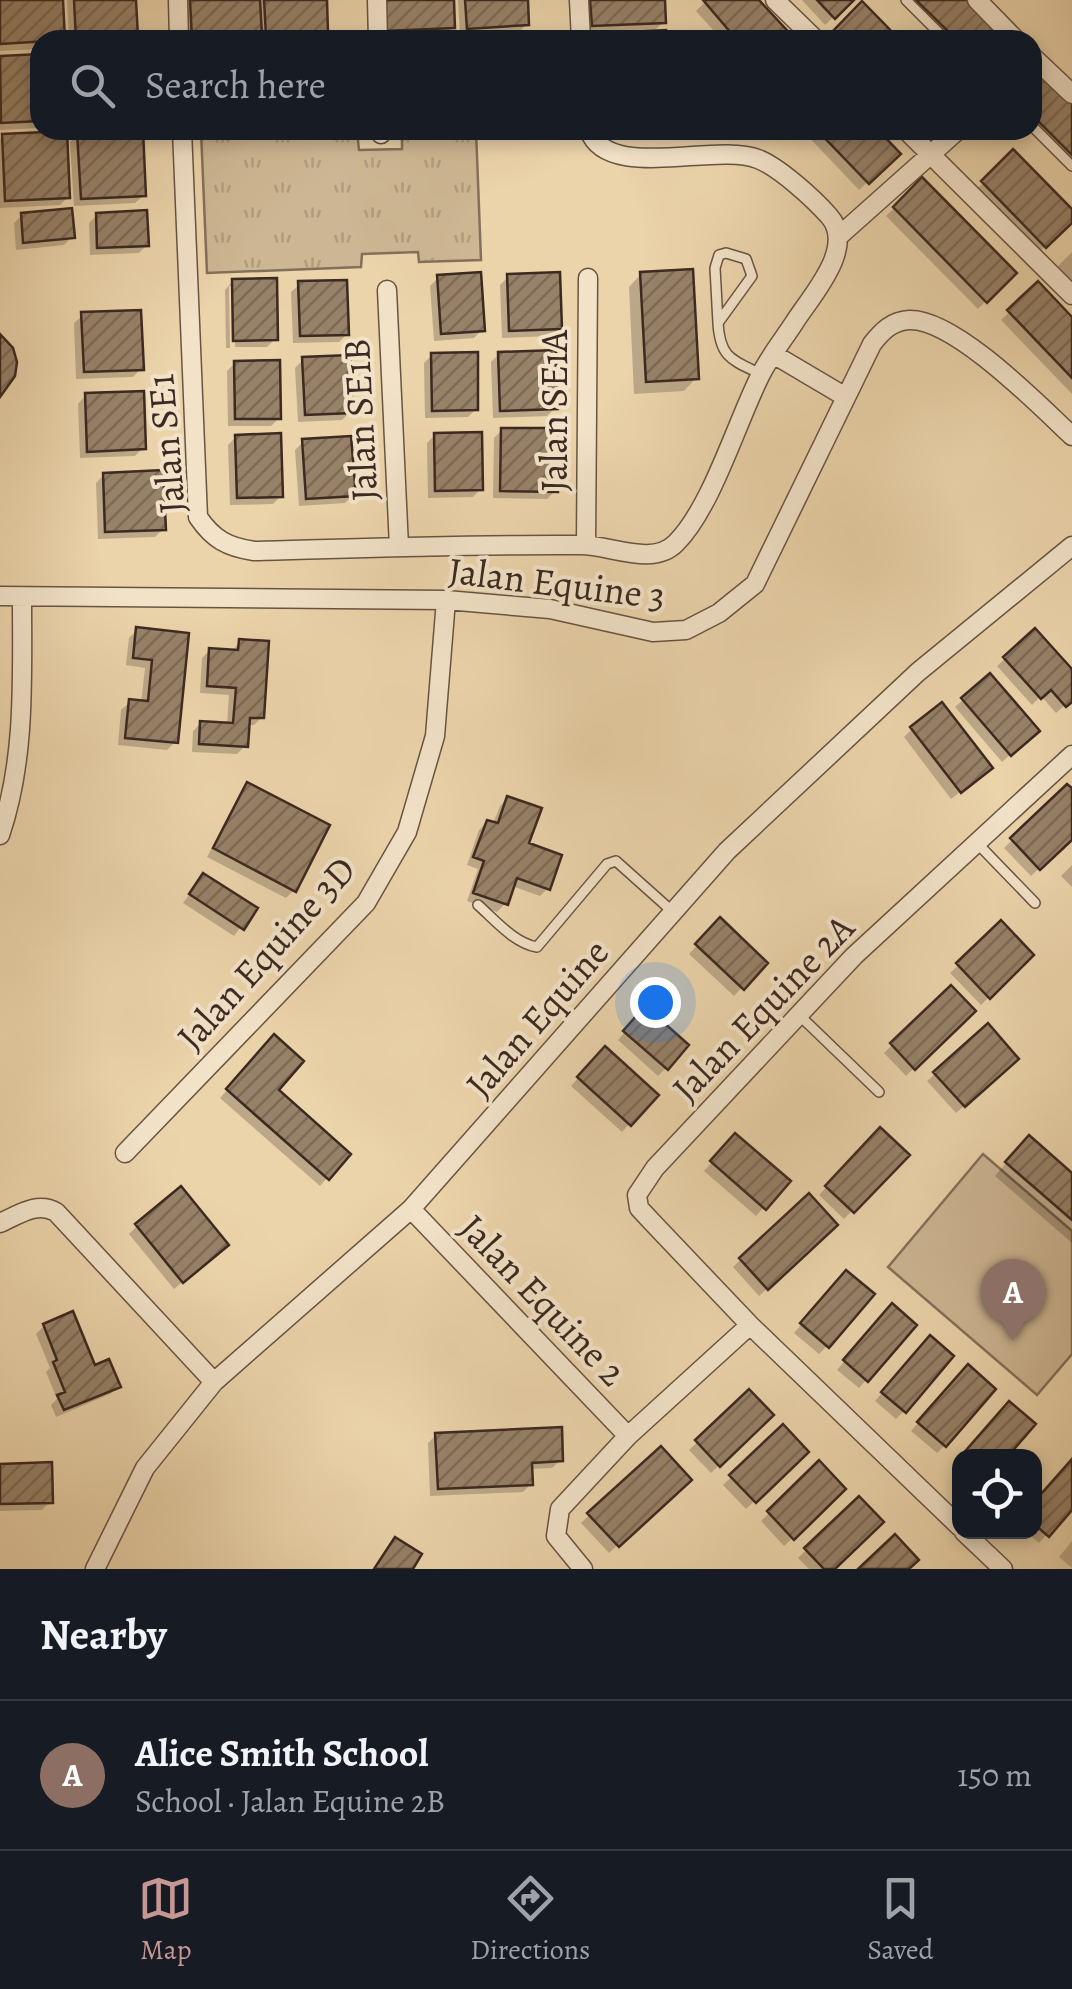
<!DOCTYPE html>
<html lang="en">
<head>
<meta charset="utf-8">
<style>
  :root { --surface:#171b24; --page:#242831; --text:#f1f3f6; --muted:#9ea1a6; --line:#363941; --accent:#c59692 }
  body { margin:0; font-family:Alegreya,serif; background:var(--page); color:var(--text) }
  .controls { position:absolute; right:30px; bottom:30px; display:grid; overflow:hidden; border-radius:20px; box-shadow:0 5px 15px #0003 }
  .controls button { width:90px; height:90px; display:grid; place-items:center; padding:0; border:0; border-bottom:2px solid var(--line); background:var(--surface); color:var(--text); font:50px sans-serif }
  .you { position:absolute; left:655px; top:1002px; width:35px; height:35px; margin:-25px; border:8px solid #fff; border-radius:50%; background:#1a73e8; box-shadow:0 0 0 15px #1a73e833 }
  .badge { display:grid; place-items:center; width:65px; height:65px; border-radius:50%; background:var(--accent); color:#fff; font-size:32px; font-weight:700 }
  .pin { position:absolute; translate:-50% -82px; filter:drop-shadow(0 2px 5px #0008) }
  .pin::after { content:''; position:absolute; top:52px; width:35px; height:30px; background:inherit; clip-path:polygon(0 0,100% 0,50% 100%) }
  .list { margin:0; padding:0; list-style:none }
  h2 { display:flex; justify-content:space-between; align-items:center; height:130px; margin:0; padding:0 40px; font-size:42px }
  h2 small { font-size:32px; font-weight:400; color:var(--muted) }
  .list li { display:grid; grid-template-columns:65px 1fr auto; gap:30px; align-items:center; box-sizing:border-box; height:150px; padding:0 40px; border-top:2px solid var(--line) }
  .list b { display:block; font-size:38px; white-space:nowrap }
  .list p { margin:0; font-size:32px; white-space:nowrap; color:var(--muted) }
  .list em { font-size:32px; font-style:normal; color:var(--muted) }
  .icon { flex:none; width:55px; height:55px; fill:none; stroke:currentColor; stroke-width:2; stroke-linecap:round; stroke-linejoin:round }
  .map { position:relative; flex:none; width:1072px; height:1569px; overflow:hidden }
  .search { position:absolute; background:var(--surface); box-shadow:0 5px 15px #0003; left:30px; right:30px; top:30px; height:110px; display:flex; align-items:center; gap:25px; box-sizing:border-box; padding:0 35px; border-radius:30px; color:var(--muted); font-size:38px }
  .sheet { height:280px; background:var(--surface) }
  nav { display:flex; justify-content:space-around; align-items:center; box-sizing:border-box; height:140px; border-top:2px solid var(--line); background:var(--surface); font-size:28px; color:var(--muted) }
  nav a { display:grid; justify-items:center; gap:5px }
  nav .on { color:var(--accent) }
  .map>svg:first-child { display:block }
  .park { fill:url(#park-tufts); stroke:#84705a; stroke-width:2.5 }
  .garden { fill:#cdb693; stroke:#84705a; stroke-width:2.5 }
  .shadow { fill:#0003 }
  .building { fill:url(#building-hatch); stroke:#3c2921; stroke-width:2.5 }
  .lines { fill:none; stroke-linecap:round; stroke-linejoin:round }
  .service-casing { stroke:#685443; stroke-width:12 }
  .minor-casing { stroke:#685443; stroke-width:21 }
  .service { stroke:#f2e2c8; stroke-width:9 }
  .minor { stroke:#f2e2c8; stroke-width:18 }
  .labels { text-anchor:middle; stroke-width:8; stroke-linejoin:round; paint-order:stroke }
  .street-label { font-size:38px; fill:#3c2921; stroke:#f2e2c8 }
</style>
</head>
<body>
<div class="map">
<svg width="1072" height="1569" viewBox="0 0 1072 1569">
  <defs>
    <pattern id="park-tufts" width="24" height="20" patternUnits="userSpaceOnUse" patternTransform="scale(2.5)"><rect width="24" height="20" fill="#cdb693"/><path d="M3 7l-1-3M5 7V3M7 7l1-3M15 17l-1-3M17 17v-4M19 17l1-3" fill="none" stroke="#b19c7e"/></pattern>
    <pattern id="building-hatch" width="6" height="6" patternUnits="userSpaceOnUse" patternTransform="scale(2.5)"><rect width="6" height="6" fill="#978168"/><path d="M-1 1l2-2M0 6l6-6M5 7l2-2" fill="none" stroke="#7c6a55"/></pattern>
  </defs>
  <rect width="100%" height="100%" fill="#ebd3aa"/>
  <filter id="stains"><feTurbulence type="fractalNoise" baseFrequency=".002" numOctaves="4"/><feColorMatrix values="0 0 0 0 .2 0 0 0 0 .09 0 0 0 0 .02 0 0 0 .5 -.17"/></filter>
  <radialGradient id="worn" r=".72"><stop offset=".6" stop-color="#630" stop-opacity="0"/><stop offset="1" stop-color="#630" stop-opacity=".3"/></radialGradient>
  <path class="park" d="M357,130L359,150L402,149V130H476L481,260L419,262L418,252L362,254L361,267L207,273L201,131Z"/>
  <path class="garden" d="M983,1154L1072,1231V1354L1037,1395L888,1267Z"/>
  <path class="shadow" d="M0,0H60L40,40V49L0,51Z
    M67,0H134L135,36L132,40H69Z
    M183,0H324L326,31L317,40H258V35L253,40H185Z
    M374,0H451L453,27L445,35L376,38Z
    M458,0H526L527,24L519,32L460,35Z
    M583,0H662L663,22L652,33L664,40H589L597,33H584Z
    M707,0H756L793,40H722L696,11Z
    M802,0H851L825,25Z
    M901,0H965L1006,40H942Z
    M40,56V128L0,130V58Z
    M1032,72L1072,102V170L1032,130Z
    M802,130H875L897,154L859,190Z
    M78,134L144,195L135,203L74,206L70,142Z
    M3,136L68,197L60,205L0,208V139Z
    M1013,153L1072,213V220L1037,254L975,191Z
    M922,181L1013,273L978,309L886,216Z
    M22,215L72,237L64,245L16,250L14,223Z
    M97,215L147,245L139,253L90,255L89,223Z
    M1072,252V283L1057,267Z
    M641,274L696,378L684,391L634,394L629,287Z
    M508,277L559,328L551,336L502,338L500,285Z
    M438,278L482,330L474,338L434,341L430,286Z
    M233,281L275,339L267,347H235L234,286H229L230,348H226L225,290Z
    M300,284L347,334L339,342L293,343L291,292Z
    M1038,285L1072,320V394L1001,320Z
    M83,315L141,369L133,377L76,379L74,323Z
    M499,354L555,408L547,416L493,418L491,362Z
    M432,355L476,409L468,417L425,418L424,363Z
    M303,360L350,412L342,420L298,422L295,368Z
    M235,363L279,418L271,426H228L227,371Z
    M86,395L143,448L135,456L80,458L78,404Z
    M502,430L555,491L547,499L493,498L494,438Z
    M435,435L481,489L473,497L428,498L427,443Z
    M236,437L281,496L273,504L230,505L228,445Z
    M303,442L353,495L345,503L299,506L295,450Z
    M104,475L163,529L155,537L98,539L96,483Z
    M137,630L186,636L175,742L167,750L118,745L121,710L130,702L141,703L145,668L126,665L129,638Z
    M1035,631L1072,672V699L1056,713L1041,696L1032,705L997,666Z
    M240,641L262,717L254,725H247L245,746L237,754L192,752L193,731L201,723L227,725L229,695L200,693L202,658L210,650L232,652Z
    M963,700L1029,739L1002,762L955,707Z
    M912,729L981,776L951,799L904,737Z
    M248,785L294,890L286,898L207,857L240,793Z
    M1067,787L1072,792V837L1031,876L1004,848Z
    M508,798L548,888L540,896L512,886L505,904L497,912L467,901L478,869L467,865L479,830L487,822L493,824L500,806Z
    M1072,865V887L1061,876Z
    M203,876L254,909L234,936L183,903Z
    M720,921L765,963L734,996L689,954Z
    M1001,924L1031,955L981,1005L950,973Z
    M951,988L973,1011L906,1076L884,1053Z
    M637,1017L666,1068L658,1076L618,1040Z
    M266,1046L275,1091L327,1178L320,1186L220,1098Z
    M605,1049L655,1096L622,1132L571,1086Z
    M1008,1067L956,1113L927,1081L935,1074Z
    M880,1131L906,1155L844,1219L819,1195Z
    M728,1144L787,1181L756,1216L704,1171Z
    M1016,1151L1072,1176V1243L995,1176Z
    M808,1196L835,1225L759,1296L733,1267Z
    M137,1226L218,1253L174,1289L129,1234Z
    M839,1281L827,1346L819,1354L794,1333Z
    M884,1314L914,1325L859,1388L837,1370Z
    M44,1326L94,1368L118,1386L110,1394L56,1417L51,1405L57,1399L46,1372L50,1368L36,1334Z
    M922,1347L904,1411L896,1419L875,1401Z
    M960,1375L944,1446L937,1453L911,1431Z
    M749,1392L771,1415L711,1473L689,1450Z
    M783,1428L806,1452L746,1509L723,1485Z
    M436,1435L561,1460L552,1468L530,1469L531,1484L523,1492L430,1496L428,1443Z
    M660,1449L688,1480L609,1553L581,1523Z
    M1072,1462V1507L1039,1543L1026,1532H1034V1505Z
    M819,1464L843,1489L784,1546L761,1521Z
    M0,1467L50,1502L42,1510L0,1511Z
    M859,1499L832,1569H809L798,1558Z
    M1072,1541V1568L1059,1557Z"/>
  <path class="building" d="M0,0H63L65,40L0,44Z
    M74,0H136L138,37L76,40Z
    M190,0H260L262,35L192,39Z
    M264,0H327L328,32L266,35Z
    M382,0H454L455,28L383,31Z
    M465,0H528L529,25L467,29Z
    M590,0H665L666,23L592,26Z
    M703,0H759L796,40H737Z
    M817,0H854L835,19Z
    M916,0H969L1010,40H957Z
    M862,1L900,40H840L832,32Z
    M666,30V40H593L592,34Z
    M40,54V121L1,123L0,56Z
    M1037,64L1072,98V155L1032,115V69Z
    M143,130L146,196L81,199L77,132Z
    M817,130H878L901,154L869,184Z
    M67,131L70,198L5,201L2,134Z
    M1013,149L1072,209V223L1046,248L981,181Z
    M922,177L1017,273L987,303L893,207Z
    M72,208L75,238L23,243L21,213Z
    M147,210L149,246L97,248L96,213Z
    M693,269L699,379L646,382L640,272Z
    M481,272L485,331L441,334L437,275Z
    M560,272L562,329L509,331L507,274Z
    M277,278L278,340L233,341L232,279Z
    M347,280L349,335L300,336L298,281Z
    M1038,281L1072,317V378L1007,310Z
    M141,310L144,370L84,372L81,312Z
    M0,334L13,348L17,362L15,376L0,397Z
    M556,350L558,409L500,411L498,352Z
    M478,352V410L432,411L431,353Z
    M350,355L353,413L305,415L302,357Z
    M280,360L281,419H235L234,361Z
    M144,391L146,449L87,452L85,393Z
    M501,428H558V492L500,491Z
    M482,432L483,490L435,491L434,433Z
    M281,433L283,497L237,498L235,435Z
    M351,436L356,496L306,499L302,439Z
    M163,470L166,530L105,532L103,473Z
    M136,627L189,633L178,743L125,738L129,699L148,701L152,660L133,658Z
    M1035,628L1072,669V702L1066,707L1051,690L1041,699L1003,657Z
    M239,639L269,641L264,718H250L248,747L199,744L200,721L233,723L236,688L207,686L209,648L238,650Z
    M990,673L1040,731L1011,756L961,698Z
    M942,702L993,768L961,793L910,727Z
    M247,782L330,825L296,892L213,848Z
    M1067,784L1072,788V840L1040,870L1010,838Z
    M507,796L542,808L529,843L562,855L550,890L517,878L508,905L473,893L484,861L473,857L487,820L498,823Z
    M203,873L258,908L244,930L189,894Z
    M720,917L768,963L744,990L695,944Z
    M1001,920L1034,955L990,999L956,963Z
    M951,985L976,1011L915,1070L890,1043Z
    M645,1006L689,1045L668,1070L623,1031Z
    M988,1023L1019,1059L965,1107L933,1072Z
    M274,1034L304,1061L279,1090L351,1154L329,1180L226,1089Z
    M605,1046L659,1095L631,1126L577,1077Z
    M880,1127L910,1155L854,1213L825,1186Z
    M735,1133L791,1181L766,1210L710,1161Z
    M1029,1135L1072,1173V1220L1005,1162Z
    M181,1186L229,1245L183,1283L135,1224Z
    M809,1193L838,1225L768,1290L739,1258Z
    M846,1270L875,1294L829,1348L800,1323Z
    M892,1303L917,1325L868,1382L843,1360Z
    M73,1311L95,1365L109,1359L121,1387L64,1410L57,1395L65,1392L53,1362L57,1360L43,1324Z
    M930,1335L954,1356L906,1413L881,1392Z
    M968,1364L996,1389L946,1447L917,1422Z
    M749,1389L774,1415L720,1467L695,1440Z
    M1009,1401L1036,1424L1008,1456H961Z
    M783,1424L809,1452L756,1503L729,1475Z
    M562,1427L563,1461L532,1463L533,1485L438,1489L435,1433Z
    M661,1446L692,1480L619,1547L587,1513Z
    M1072,1459V1510L1049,1537L1034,1524V1502Z
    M819,1460L846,1489L794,1540L767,1511Z
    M52,1462L53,1503L0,1504V1464Z
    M859,1496L884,1522L835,1569H824L804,1548Z
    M895,1534L919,1560L909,1569H858Z
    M395,1537L422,1554L413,1569H374Z"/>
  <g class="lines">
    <g class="service-casing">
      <path id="service" d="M906,0L946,40
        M1032,126L1072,166
        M726,253L746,259L752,276L718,323L715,268L719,255Z
        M718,323C720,358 732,360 761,374
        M977,843L1035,903
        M478,905C495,920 514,943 537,947L607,864L616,861L673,912
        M798,1014L879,1092"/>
    </g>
    <g class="minor-casing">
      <path id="minor" d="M178,0L179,40
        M377,0L378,40
        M579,0L581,40
        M775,0L816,40
        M977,0L1016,40
        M1032,56L1072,94
        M182,130L198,517C213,539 227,547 254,551C363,548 472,544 581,545C610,545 653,567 676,543C712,507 737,421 761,374C770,356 783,340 794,323C811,296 857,247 829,216C814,199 779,167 758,159C715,142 607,182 589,130
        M381,130V134
        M906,130L1072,295
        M838,237L958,130
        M387,290L399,547
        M773,354L844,396
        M586,545L588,278
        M0,596L446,600L550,609L653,632L686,630L719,613L755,584L872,344C882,331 892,321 909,320C954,318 1039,405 1072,436
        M0,835C26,759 22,677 22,598
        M125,1153L366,903L407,832L435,736L446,600
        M411,1209L628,1436
        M0,1223C18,1215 37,1201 56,1212L214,1382
        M960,1527L750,1325L652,1222L639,1208L637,1195L655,1168L854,956L1072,755
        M964,1532L1003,1569
        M95,1569L145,1468L214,1382L411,1209L727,851L918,672L1072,546
        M583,1569L556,1536L560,1509L628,1436L750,1325"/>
    </g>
    <use href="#service" class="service"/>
    <use href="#minor" class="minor"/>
  </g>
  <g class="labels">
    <g class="street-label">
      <text transform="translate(554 411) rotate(-90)" y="13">Jalan SE1A</text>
      <text transform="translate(360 420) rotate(-93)" y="13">Jalan SE1B</text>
      <text transform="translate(166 444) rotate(-95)" y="13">Jalan SE1</text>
      <text transform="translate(557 583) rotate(7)" y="13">Jalan Equine 3</text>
      <text transform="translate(266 953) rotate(-48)" y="13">Jalan Equine 3D</text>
      <text transform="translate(763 1008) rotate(-46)" y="13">Jalan Equine 2A</text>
      <text transform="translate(537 1018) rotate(-49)" y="13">Jalan Equine</text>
      <text transform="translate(543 1300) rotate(46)" y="13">Jalan Equine 2</text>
    </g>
  </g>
  <rect width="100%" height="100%" filter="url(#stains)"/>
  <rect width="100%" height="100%" fill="url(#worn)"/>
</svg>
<div class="controls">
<button><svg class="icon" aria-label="locate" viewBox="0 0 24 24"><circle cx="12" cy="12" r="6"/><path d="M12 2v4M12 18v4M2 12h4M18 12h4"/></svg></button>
</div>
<div class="you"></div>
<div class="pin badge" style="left:1013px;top:1341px;background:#8d6e63">A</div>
<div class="search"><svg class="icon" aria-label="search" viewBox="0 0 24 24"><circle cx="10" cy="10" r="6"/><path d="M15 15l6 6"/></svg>Search here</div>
</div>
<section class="sheet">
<h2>Nearby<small></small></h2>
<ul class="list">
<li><span class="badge" style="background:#8d6e63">A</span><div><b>Alice Smith School</b><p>School · Jalan Equine 2B</p></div><em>150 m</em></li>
</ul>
</section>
<nav>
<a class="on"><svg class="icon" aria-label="map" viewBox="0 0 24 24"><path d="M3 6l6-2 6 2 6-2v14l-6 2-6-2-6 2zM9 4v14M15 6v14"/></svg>Map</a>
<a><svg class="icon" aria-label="directions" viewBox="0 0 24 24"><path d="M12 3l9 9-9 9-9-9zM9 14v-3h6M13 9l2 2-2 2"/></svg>Directions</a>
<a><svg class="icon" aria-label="saved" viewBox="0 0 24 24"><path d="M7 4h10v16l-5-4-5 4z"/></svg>Saved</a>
</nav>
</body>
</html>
